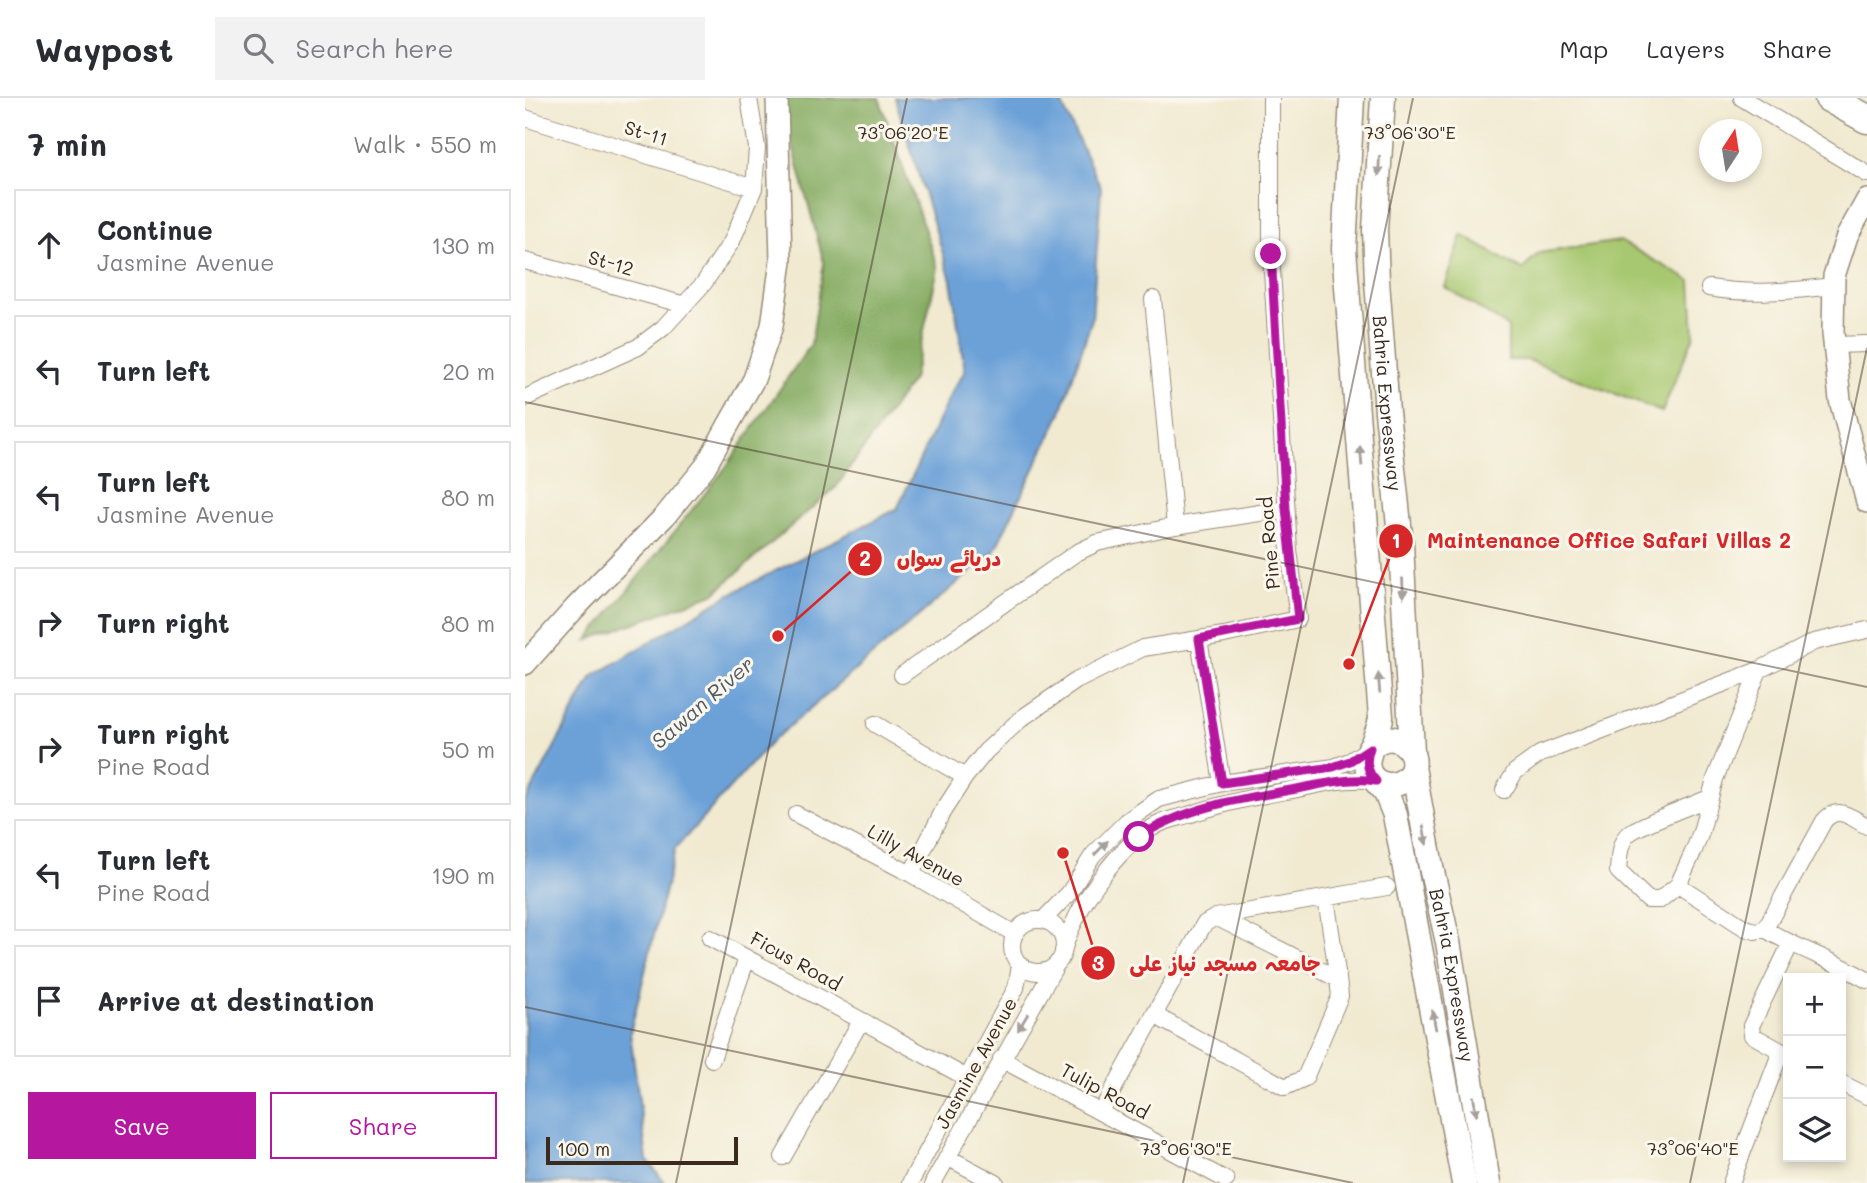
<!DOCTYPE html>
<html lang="en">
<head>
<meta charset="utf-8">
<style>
  :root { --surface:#fff; --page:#f2f2f3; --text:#2b2b33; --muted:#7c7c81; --line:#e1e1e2; --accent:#b5179e }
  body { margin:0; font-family:Mali,"Playpen Sans Arabic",sans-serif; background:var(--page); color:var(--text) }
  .controls { position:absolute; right:21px; bottom:21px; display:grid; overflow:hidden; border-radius:0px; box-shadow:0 4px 10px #0003 }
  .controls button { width:63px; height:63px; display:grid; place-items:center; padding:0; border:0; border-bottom:2px solid var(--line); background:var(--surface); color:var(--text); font:35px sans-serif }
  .compass { position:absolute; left:1174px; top:21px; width:63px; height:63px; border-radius:50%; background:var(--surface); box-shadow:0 4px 10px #0003; rotate:12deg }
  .scale { position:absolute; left:21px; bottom:18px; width:192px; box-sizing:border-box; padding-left:7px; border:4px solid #3b2a1e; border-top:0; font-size:19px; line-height:24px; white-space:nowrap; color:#3b2a1e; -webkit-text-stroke:5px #fbf7ec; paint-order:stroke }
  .stop { position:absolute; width:21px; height:21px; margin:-16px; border:5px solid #b5179e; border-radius:50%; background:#fff }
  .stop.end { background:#b5179e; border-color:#fff; box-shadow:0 2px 7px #0008 }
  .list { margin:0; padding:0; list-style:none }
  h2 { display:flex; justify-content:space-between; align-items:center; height:91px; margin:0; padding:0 28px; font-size:30px }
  h2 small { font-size:23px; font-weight:400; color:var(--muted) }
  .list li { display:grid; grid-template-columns:46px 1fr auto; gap:21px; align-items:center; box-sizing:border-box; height:112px; margin:0 14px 14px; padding:0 14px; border:2px solid var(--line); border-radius:0px }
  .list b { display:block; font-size:26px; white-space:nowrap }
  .list p { margin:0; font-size:23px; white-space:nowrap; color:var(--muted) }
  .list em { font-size:23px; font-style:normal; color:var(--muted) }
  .actions { display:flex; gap:14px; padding:21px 28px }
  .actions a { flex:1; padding:16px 0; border:2px solid var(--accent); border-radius:0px; text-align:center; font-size:24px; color:var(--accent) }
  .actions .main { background:var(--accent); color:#fff }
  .icon { flex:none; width:38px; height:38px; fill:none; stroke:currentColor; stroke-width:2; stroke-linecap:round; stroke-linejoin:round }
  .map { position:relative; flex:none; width:1342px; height:1085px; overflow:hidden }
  header { display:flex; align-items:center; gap:42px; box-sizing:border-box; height:98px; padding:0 35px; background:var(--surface); border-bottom:2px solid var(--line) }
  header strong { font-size:33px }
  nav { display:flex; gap:38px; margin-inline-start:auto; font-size:24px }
  .search { width:490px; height:63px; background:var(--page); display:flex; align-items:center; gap:18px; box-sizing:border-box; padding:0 24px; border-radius:0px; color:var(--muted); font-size:26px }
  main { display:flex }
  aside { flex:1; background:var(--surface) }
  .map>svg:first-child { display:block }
  .green { fill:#a7c870; stroke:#717947; stroke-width:2 }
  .forest { fill:#85ac62; stroke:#606b40; stroke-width:2 }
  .water { fill:#6ca1d8; stroke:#54667b; stroke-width:2 }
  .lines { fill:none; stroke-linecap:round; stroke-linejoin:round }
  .street-casing { stroke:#968a78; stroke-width:18 }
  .secondary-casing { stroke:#968a78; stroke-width:24 }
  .primary-casing { stroke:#968a78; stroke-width:27 }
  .highway-casing { stroke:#968a78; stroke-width:31 }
  .street { stroke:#fff; stroke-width:16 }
  .secondary { stroke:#fff; stroke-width:21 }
  .primary { stroke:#fff; stroke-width:24 }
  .highway { stroke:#fff; stroke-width:28 }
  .oneway { fill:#a79f9a }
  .route { stroke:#b5179e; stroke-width:9 }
  .ticks { fill:none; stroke:#3b2a1e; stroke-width:2; stroke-opacity:0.45 }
  .labels { text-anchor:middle; stroke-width:6; stroke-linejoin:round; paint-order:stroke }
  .street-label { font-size:19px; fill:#3b2a1e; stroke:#fbf7ec }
  .water-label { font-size:21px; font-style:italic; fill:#4f5a68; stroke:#fbf7ec }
  .ticks-label { font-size:18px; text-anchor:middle; fill:#3b2a1e; stroke:#fbf7ec; stroke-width:6; stroke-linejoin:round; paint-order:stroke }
  .leader { fill:none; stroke:#d62828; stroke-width:2.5 }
  .callout-dot { fill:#d62828; stroke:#fbf7ec; stroke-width:2.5 }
  .mark-label { font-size:21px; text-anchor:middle; font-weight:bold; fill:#fff }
  .callout-label { font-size:21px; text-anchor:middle; font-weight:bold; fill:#d62828; stroke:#fbf7ec; stroke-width:6; stroke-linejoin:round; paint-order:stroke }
</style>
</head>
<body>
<header>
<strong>Waypost</strong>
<div class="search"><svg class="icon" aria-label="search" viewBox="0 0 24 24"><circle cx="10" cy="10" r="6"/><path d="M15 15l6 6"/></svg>Search here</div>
<nav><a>Map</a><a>Layers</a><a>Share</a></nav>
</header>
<main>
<aside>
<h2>7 min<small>Walk · 550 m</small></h2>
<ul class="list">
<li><svg class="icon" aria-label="ahead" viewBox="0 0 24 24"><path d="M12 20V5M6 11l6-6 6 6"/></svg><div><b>Continue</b><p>Jasmine Avenue</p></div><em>130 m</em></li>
<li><svg class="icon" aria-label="left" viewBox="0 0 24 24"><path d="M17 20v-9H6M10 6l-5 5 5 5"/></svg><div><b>Turn left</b></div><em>20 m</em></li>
<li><svg class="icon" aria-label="left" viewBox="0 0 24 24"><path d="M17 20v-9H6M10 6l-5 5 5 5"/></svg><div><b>Turn left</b><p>Jasmine Avenue</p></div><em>80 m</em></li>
<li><svg class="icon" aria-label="right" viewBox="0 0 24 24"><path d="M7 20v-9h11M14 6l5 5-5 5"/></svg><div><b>Turn right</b></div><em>80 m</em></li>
<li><svg class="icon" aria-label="right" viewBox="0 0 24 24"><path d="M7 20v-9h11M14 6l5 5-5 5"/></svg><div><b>Turn right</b><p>Pine Road</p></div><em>50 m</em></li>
<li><svg class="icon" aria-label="left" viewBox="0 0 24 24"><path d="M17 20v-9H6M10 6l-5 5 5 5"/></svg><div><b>Turn left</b><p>Pine Road</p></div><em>190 m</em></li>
<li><svg class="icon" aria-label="arrive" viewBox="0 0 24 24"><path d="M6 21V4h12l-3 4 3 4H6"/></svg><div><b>Arrive at destination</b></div></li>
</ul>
<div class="actions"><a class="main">Save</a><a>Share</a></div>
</aside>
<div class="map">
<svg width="1342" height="1085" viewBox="0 0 1342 1085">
  <rect width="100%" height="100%" fill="#fbf7ec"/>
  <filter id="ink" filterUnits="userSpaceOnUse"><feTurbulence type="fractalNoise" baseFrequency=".0143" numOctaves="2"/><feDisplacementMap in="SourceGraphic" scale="14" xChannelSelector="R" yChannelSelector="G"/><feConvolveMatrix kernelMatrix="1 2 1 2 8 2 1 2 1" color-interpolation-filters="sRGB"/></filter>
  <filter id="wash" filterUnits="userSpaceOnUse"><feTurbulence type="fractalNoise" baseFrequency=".00686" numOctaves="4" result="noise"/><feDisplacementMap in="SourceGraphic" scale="28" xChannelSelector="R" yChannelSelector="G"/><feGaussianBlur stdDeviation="1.57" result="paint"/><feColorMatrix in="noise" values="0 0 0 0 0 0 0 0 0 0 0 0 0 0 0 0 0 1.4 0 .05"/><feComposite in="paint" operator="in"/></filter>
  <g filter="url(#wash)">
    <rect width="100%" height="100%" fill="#f1ead1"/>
    <path class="green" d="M937,137L997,172L1014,155L1095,143L1166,183L1169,237L1137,314L1003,262H983V229L920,189Z"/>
    <path class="forest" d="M255,0H354L413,170L388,281L311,389L188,496L63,542L201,369L286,246L299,165Z"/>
    <path class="water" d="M370,0H534L576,90L567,221L535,317L469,454L248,642L150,751L105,935L122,1062L140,1085H0V704L67,579L203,497L372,411L427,293L440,273L426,182Z"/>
  </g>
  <g filter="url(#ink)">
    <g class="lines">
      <g class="street-casing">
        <path id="street" d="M1217,0L1342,76
          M0,20L229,90
          M0,163L160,207
          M1184,190C1227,197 1266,193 1309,188
          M628,201L650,428
          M1309,247L1342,246
          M0,300L113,249L138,230L179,185L207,143L229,90L232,50L224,0
          M674,541L697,685
          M377,577L551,455L572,445L650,428L761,411
          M350,626L440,679
          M979,692L990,674L1015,656L1234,572L1289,544L1342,532
          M1184,700C1168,707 1113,727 1103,736C1094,745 1094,761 1093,773L1123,802H1135L1153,787L1169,752L1176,734L1190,681L1234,572
          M271,716L386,776L490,836
          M386,776L418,713L440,679L461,653L497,620L551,583L618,550L699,537L773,521L764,452L746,156V0
          M1153,787L1220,830L1230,833L1240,831C1272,851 1309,862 1342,882
          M801,800L813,881
          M691,819L862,789
          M518,822L544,795L568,757L602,723L634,701L697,685L809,669L825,663L845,650
          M487 848a26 26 0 1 1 52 0a26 26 0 1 1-52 0Z
          M1240,831L1299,723C1313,706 1326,720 1342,728
          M185,840L442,980
          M538,853C551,809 591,749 632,727C641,722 653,720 663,717C695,706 727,699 761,693C791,688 822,678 851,683
          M1263,957L1227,937L1226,928L1266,845
          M187,961L222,860
          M476,961L701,1082
          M1316,985L1342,998
          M576,1014L679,826L691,819L813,881L815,898L780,980L760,989L629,917
          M258,1059L336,923
          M422,1059L471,1085
          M385,1085L491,890L495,867
          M408,1085L532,865
          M1206,1085L1256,953"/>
      </g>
      <g class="secondary-casing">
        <path id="secondary" d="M1342,102L1322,138L1309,178L1308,235L1315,302L1342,404
          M0,566L50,510L140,418L180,369L229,281L247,228L256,163L252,0"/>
      </g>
      <g class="primary-casing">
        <g id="primary">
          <path d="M827,0L819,151L856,619C855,639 828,669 853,684C859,687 867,688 874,685C908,670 876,620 845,650"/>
          <path id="s1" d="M858,0L850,132L852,183L862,314L876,446L887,654"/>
          <path id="s2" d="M888,669L906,769L923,844L963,1085"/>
          <path d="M851,683L861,695L870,717L939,1085"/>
        </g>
      </g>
      <g class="highway-casing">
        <path id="highway" d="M1304,0L1342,21"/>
      </g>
      <use href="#street" class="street"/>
      <use href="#secondary" class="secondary"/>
      <use href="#primary" class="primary"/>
      <use href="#highway" class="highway"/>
    </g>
    <defs><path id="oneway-solid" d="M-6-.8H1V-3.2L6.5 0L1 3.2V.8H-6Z" transform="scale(1.75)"/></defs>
    <g class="oneway">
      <use href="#oneway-solid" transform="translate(854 68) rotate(93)"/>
      <use href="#oneway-solid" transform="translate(836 358) rotate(-95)"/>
      <use href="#oneway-solid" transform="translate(878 490) rotate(87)"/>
      <use href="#oneway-solid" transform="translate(854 585) rotate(-94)"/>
      <use href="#oneway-solid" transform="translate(900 737) rotate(80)"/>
      <use href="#oneway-solid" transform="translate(576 750) rotate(-46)"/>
      <use href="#oneway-solid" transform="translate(909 922) rotate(-101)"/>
      <use href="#oneway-solid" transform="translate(498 924) rotate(121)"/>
      <use href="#oneway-solid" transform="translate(950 1008) rotate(81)"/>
    </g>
  </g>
  <g class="lines" filter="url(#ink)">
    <path class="route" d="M614,739C660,709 718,700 772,691C798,686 825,679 851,683C842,673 840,664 845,650L825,663L808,669L697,685L674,541L773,521L761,411L746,156"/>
  </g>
  <path class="ticks" d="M0,304L1342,589M0,909L828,1085M151,1085L382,0M658,1085L888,0M1165,1085L1342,250"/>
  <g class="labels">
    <g class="street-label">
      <text transform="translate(121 35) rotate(17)" y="7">St-11</text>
      <text transform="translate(86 165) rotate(16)" y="7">St-12</text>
      <text dy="7" stroke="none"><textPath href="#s1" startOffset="306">Bahria Expressway</textPath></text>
      <text transform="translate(744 445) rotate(-95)" y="7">Pine Road</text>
      <text transform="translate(391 757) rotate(29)" y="7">Lilly Avenue</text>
      <text transform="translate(271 863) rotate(29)" y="7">Ficus Road</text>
      <text dy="7" stroke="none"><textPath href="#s2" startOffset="212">Bahria Expressway</textPath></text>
      <text transform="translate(451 965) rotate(-61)" y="7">Jasmine Avenue</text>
      <text transform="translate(580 993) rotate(28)" y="7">Tulip Road</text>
    </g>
    <g class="water-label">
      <text transform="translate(178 605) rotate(-41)" y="7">Sawan River</text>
    </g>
  </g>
  <g class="ticks-label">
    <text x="378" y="41">73°06'20"E</text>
    <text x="885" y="41">73°06'30"E</text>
    <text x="661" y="1057">73°06'30"E</text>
    <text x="1168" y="1057">73°06'40"E</text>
  </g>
  <path class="leader" d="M824 566L871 443M253 538L340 461M538 755L573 865"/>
  <g class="callout-dot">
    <circle cx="824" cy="566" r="7"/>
    <circle cx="253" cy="538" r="7"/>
    <circle cx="538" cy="755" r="7"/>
    <circle cx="871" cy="443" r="18"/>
    <circle cx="340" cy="461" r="18"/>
    <circle cx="573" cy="865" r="18"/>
  </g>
  <g class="mark-label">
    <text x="871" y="450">1</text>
    <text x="340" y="468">2</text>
    <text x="573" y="873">3</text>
  </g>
  <g class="callout-label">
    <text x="1084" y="450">Maintenance Office Safari Villas 2</text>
    <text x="424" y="468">دریائے سواں</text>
    <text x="700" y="873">جامعہ مسجد نیاز علی</text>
  </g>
</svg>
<div class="controls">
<button>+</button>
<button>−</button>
<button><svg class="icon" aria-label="layers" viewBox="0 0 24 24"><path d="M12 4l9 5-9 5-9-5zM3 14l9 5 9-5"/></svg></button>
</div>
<svg class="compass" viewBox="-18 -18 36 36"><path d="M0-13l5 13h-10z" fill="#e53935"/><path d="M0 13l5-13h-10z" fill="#7c7c81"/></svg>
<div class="scale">100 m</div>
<div class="stop" style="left:614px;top:739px"></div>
<div class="stop end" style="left:746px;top:156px"></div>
</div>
</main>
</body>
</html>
